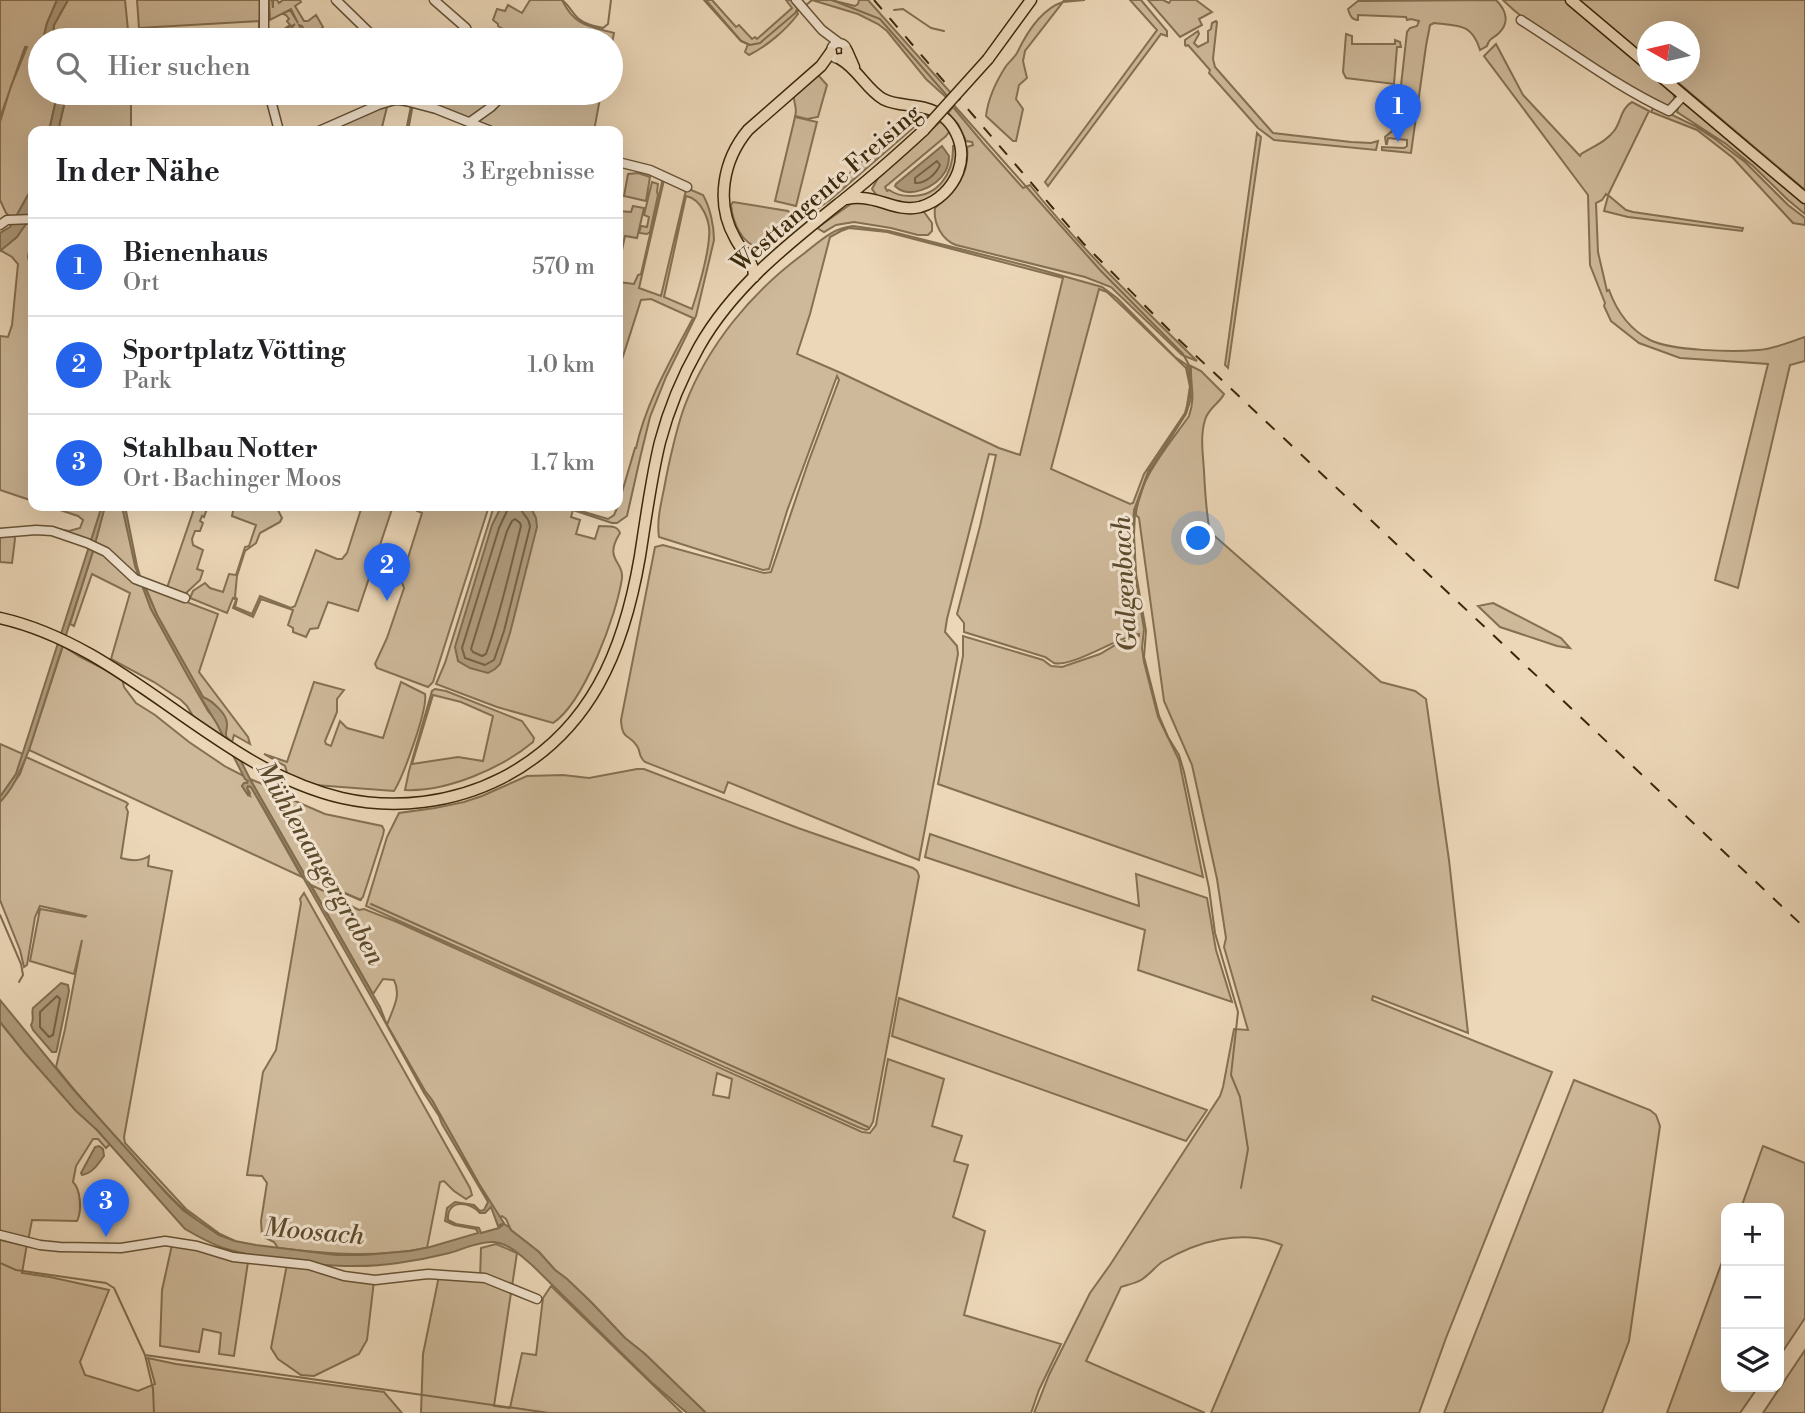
<!DOCTYPE html>
<html lang="de">
<head>
<meta charset="utf-8">
<style>
  :root { --surface:#fff; --page:#f6f6f6; --text:#202124; --muted:#757577; --line:#e0e0e0; --accent:#2563eb }
  body { margin:0; font-family:"Libre Bodoni",serif; background:var(--page); color:var(--text) }
  .controls { position:absolute; right:21px; bottom:21px; display:grid; overflow:hidden; border-radius:14px; box-shadow:0 7px 28px #0002 }
  .controls button { width:63px; height:63px; display:grid; place-items:center; padding:0; border:0; border-bottom:2px solid var(--line); background:var(--surface); color:var(--text); font:35px sans-serif }
  .compass { position:absolute; left:1637px; top:21px; width:63px; height:63px; border-radius:50%; background:var(--surface); box-shadow:0 7px 28px #0002; rotate:278deg }
  .you { position:absolute; left:1199px; top:539px; width:24px; height:24px; margin:-18px; border:5px solid #fff; border-radius:50%; background:#1a73e8; box-shadow:0 0 0 10px #1a73e833 }
  .badge { display:grid; place-items:center; width:46px; height:46px; border-radius:50%; background:var(--accent); color:#fff; font-size:23px; font-weight:700 }
  .pin { position:absolute; translate:-50% -58px; filter:drop-shadow(0 2px 4px #0008) }
  .pin::after { content:''; position:absolute; top:37px; width:24px; height:21px; background:inherit; clip-path:polygon(0 0,100% 0,50% 100%) }
  .list { margin:0; padding:0; list-style:none }
  h2 { display:flex; justify-content:space-between; align-items:center; height:91px; margin:0; padding:0 28px; font-size:30px }
  h2 small { font-size:23px; font-weight:400; color:var(--muted) }
  .list li { display:grid; grid-template-columns:46px 1fr auto; gap:21px; align-items:center; box-sizing:border-box; height:98px; padding:0 28px; border-top:2px solid var(--line) }
  .list b { display:block; font-size:26px; white-space:nowrap }
  .list p { margin:0; font-size:23px; white-space:nowrap; color:var(--muted) }
  .list em { font-size:23px; font-style:normal; color:var(--muted) }
  .icon { flex:none; width:38px; height:38px; fill:none; stroke:currentColor; stroke-width:2; stroke-linecap:round; stroke-linejoin:round }
  .map { position:relative; flex:none; width:1805px; height:1413px; overflow:hidden }
  .search { position:absolute; background:var(--surface); box-shadow:0 7px 28px #0002; left:28px; top:28px; width:595px; height:77px; display:flex; align-items:center; gap:18px; box-sizing:border-box; padding:0 24px; border-radius:38px; color:var(--muted); font-size:26px }
  .panel { position:absolute; background:var(--surface); box-shadow:0 7px 28px #0002; left:28px; top:126px; width:595px; height:385px; border-radius:14px }
  .map>svg:first-child { display:block }
  .green { fill:#ceb99a; stroke:#847052; stroke-width:2; fill-rule:evenodd }
  .water { fill:#af9b7d; stroke:#806d4f; stroke-width:2 }
  .lines { fill:none; stroke-linecap:round; stroke-linejoin:round }
  .shore { stroke:#746144; stroke-width:2 }
  .stream { stroke:#806d4f; stroke-width:2 }
  .minor-casing { stroke:#665336; stroke-width:11 }
  .major-casing { stroke:#3a270a; stroke-width:13 }
  .minor { stroke:#f3e5d1; stroke-width:8 }
  .major { stroke:#ecd7b8; stroke-width:10 }
  .rail { stroke:#3a270a; stroke-width:2; stroke-dasharray:12 12; stroke-linecap:butt }
  .major-bridge-casing { stroke:#3a270a; stroke-width:13; stroke-linecap:butt }
  .major-bridge { stroke:#ecd7b8; stroke-width:10 }
  .labels { text-anchor:middle; stroke-width:6; stroke-linejoin:round; paint-order:stroke }
  .street-label { font-size:24px; fill:#3a270a; stroke:#f3e5d1 }
  .water-label { font-size:26px; font-style:italic; fill:#5d4a2c; stroke:#f3e5d1 }
</style>
</head>
<body>
<div class="map">
<svg width="1805" height="1413" viewBox="0 0 1805 1413">
  <rect width="100%" height="100%" fill="#ecd7b8"/>
  <filter id="stains"><feTurbulence type="fractalNoise" baseFrequency=".00286" numOctaves="4"/><feColorMatrix values="0 0 0 0 .2 0 0 0 0 .09 0 0 0 0 .02 0 0 0 .5 -.17"/></filter>
  <radialGradient id="worn" r=".72"><stop offset=".6" stop-color="#630" stop-opacity="0"/><stop offset="1" stop-color="#630" stop-opacity=".3"/></radialGradient>
  <path class="green" d="M0,0H57L47,23L43,40H40V93H55L56,100L49,131H33V186L16,217L9,216L6,213L0,200V122L11,86L27,47H25L0,118Z
    M68,0H125L129,40H52L54,25Z
    M137,0H260L261,40H259V21L139,28Z
    M269,0H272L273,8V0H277L279,3L283,0H300L301,2L295,6L304,21H308L316,15L323,27L321,29L327,40H308L305,33L306,32L302,26L299,25L307,40H293L298,37L292,27L295,24L281,32V31L290,25L287,21L289,19L286,15L283,14L290,10L298,23L291,9L270,20Z
    M530,0H562C575,26 588,26 614,33L611,48V40H538L540,36L532,31L526,40H520L515,37L512,40H482L477,35L482,31L497,40L503,29L498,26V24L493,20L497,9L505,11L508,5L522,13Z
    M706,0H712L736,27L739,25L752,39L755,37L757,39L792,8L786,0H791L798,9L796,11L798,14C786,30 767,46 749,55L745,52L748,44L741,41Z
    M812,0H831L855,6L858,4L859,0H868L951,93L947,98L926,79L887,31L878,24L858,14Z
    M1064,0H1085L1063,2L1025,51L1023,61L1027,78L1019,85L1016,99L1023,109L1016,141H1013L986,116C988,99 997,80 1006,66C1009,62 1014,58 1017,53C1026,34 1041,9 1063,2Z
    M1130,0H1141L1167,31V36L1161,34L1048,186L1045,182L1157,30Z
    M1148,0H1163L1169,3L1171,0H1196L1212,12L1199,19L1202,25L1180,37Z
    M1496,0C1506,10 1510,22 1499,33C1493,39 1489,38 1487,46L1480,50C1472,23 1458,26 1434,23L1430,25L1426,46L1411,153L1382,150V147L1404,148L1407,146V140L1388,138L1387,144H1386L1385,137L1392,131L1397,121L1407,32L1410,28L1417,26L1419,21L1411,19L1407,20L1406,17L1358,15V20C1351,20 1350,15 1348,9L1358,1H1362Z
    M1503,0H1566L1647,69V74H1653C1662,81 1677,90 1674,102L1669,106C1643,101 1614,78 1592,64C1561,44 1529,26 1503,0Z
    M1579,0H1805V190L1668,74H1689V32H1647V57Z
    M1216,21L1217,22L1213,59L1215,67L1273,133L1351,142L1371,143L1378,141L1376,150L1274,140L1258,128L1209,73L1210,70L1188,45L1186,46L1185,45V40L1198,31L1199,34L1194,43L1198,47L1208,42V31L1211,29L1212,23Z
    M1346,34L1352,36V44H1395V40L1400,42L1401,47H1397L1394,84L1346,78L1343,72Z
    M1496,44L1523,95L1580,156L1581,154C1592,147 1606,142 1614,131C1621,122 1621,108 1632,102L1649,111L1608,195L1626,210L1633,212L1743,228L1742,231L1628,217L1604,211L1608,196L1606,194L1602,200L1596,203L1598,252L1607,291L1609,290C1617,312 1629,329 1650,340C1672,351 1732,352 1758,350C1774,349 1790,342 1805,337V361L1790,365L1738,588L1715,580L1768,364L1680,358L1639,343L1611,321L1604,306L1605,303L1590,265L1588,195L1484,56Z
    M816,76H819L827,85L818,117L807,119L795,116C798,108 793,103 794,95Z
    M64,93H131V131H58L65,101Z
    M414,93H601L594,131H494L414,101Z
    M1682,101L1685,102L1805,202V214L1788,200L1753,166L1726,144L1677,112L1679,105Z
    M390,102L413,104L408,131H406L411,106L389,104L387,107L381,131H324Z
    M1654,106L1695,126L1715,139L1745,162L1788,205L1805,218V225L1793,223L1733,158L1697,130L1651,112Z
    M953,107L983,143L1023,188L1030,185C1080,248 1139,304 1197,361L1182,355L1111,287L1085,277L956,245C942,240 933,223 935,208C955,192 970,174 967,147L973,145L972,142L966,141L958,124L948,113Z
    M918,112L929,114L830,200L808,215L809,209L812,205L843,180L901,125Z
    M795,117L817,122L796,206L775,201Z
    M942,120L949,127V132L946,136L885,187L887,191L889,190C895,194 903,196 910,196C939,197 954,172 953,146L958,144L959,152L950,182L927,201L908,205L878,197L872,189L878,178Z
    M1257,133L1261,137L1228,368L1225,365Z
    M638,173L650,177L646,201L624,196L628,174Z
    M663,178L703,195C710,207 714,226 714,240L696,316L666,377L650,417L641,454L627,516L617,523H612L573,510L571,517L580,520L576,534L595,539L599,526C607,527 617,524 620,533C603,560 624,561 622,578C617,614 584,703 553,723L497,707L436,684L445,663L494,506H574V509L608,519L614,515L618,506L635,448H636C646,402 671,360 693,318L651,299L641,300L618,372V282L634,284L638,275L641,274ZM664,180L686,190L661,296L639,288ZM686,196C702,199 711,222 709,237C708,256 698,291 692,309L664,297Z
    M652,182L658,184L657,192L658,195L650,232L647,234L639,233L641,226L647,227L649,217L644,215Z
    M855,201L869,202L892,211L924,212L932,223V231L928,235H918L891,228L854,222L836,225L824,232L817,228Z
    M733,202L788,211L792,216L790,221L760,248C741,244 733,222 731,205Z
    M633,206L644,208L637,238L625,236L618,269V219L619,211L631,212Z
    M27,223H32L33,226L28,257L30,265H33V501L0,490V336L8,337L12,325L18,264L12,257L0,250Z
    M853,226L889,231L1024,265L1102,287L1117,298L1175,357L1187,365L1190,386L1186,412L1150,467L1134,510L1133,525L1136,581L1144,629L1142,648L1144,662L1158,717L1179,760L1203,877L938,784L963,656V636L1043,660L1051,666L1062,667L1100,654L1117,644L1139,636V634C1117,637 1072,668 1054,663C1052,662 1047,658 1045,657L964,632V623L957,614L980,526L996,455L989,454L947,619L945,632L957,646L958,654L919,860L728,782L724,793L645,762C638,756 641,752 637,746C630,734 622,741 621,720L655,547L663,545L764,573L771,572L808,463L839,380L837,376L787,511L769,569L763,570L659,537C656,518 663,497 666,478C671,454 676,429 685,405C708,345 751,293 802,255C819,242 832,228 853,226ZM849,228L887,232L1063,278L1020,455L999,448L841,373L797,354L810,314L830,237L841,231ZM1099,289L1107,292L1126,310L1186,368L1190,387L1189,398L1185,413L1144,474L1133,503L1130,504L1051,469Z
    M1191,366L1201,371L1224,394C1220,403 1208,408 1205,420C1200,436 1203,454 1204,471C1205,491 1206,512 1210,532L1381,682L1415,691L1426,699L1449,860L1468,1033L1373,996L1372,1000L1552,1072L1446,1338L1419,1413H1211L1282,1245C1243,1228 1198,1241 1162,1262C1155,1267 1149,1275 1141,1280C1136,1283 1127,1285 1121,1287L1086,1361L1205,1413H1034L1049,1375L1090,1293L1110,1265L1220,1096L1223,1087L1234,1029L1248,1030L1224,947L1226,938L1217,879L1192,765L1164,701L1139,518L1136,515C1138,479 1169,445 1189,416C1196,396 1190,385 1191,366Z
    M48,506H102L91,541L57,531L59,529L69,531L80,528L83,520L78,516Z
    M105,506H122L139,578L95,543Z
    M195,506H208L204,517L202,516L200,521L203,523L200,531H195L192,539L193,545L203,550L197,569L203,571L200,580L184,595L167,588Z
    M234,506H276L282,518L280,522L260,533L256,543L245,551L237,576L235,597L237,599L235,607L252,614L260,596L291,608L295,606L316,550L337,559H342L347,553L362,506H393L358,611L328,602L318,628L310,629L306,637L293,632V628L288,625L293,610L261,599L253,617L233,608L236,600L233,598L227,613L190,598L193,591L205,583L210,588L223,592L229,574L236,575L245,547L249,546L256,525L232,516Z
    M419,506H489L433,682L428,687L377,668L375,664L387,638L404,588L401,580L422,513L417,511Z
    M14,534L15,539L12,563L0,562V535Z
    M94,548L101,551L142,585L151,609L189,678L208,711L217,722L205,701L211,704L221,713L212,702L203,697L157,615L145,586L218,614L199,672L248,737L250,744L234,735L232,742C218,732 231,729 223,715L221,714L226,723L223,731L218,725L224,737L193,716L187,706L181,700L154,682L111,659L130,593L92,574L74,626L70,624Z
    M1493,603L1561,638L1570,648L1557,646L1500,627L1478,606Z
    M63,646L80,657L122,678L124,687L136,703L155,715L189,742L226,767L244,776L248,781L242,786L248,795L250,793L247,788V786L251,787L302,877L29,750Z
    M314,682L344,690L337,699V712L325,741L326,744L331,746L340,721L347,728L383,738L401,682L425,694C428,709 403,777 394,791L315,785L288,776L285,766L264,754L287,762Z
    M435,689L446,691L522,721L534,738L533,742C502,768 447,792 405,790L409,771L432,691ZM433,695L461,702L493,716L483,761L458,757L412,764Z
    M0,744L23,754L16,774L0,797Z
    M26,757L126,802L128,804L126,807L128,812L121,858C131,861 140,862 149,856L148,866L172,871L124,1137L125,1143L186,1209L220,1234L235,1241C192,1226 163,1189 133,1156C106,1127 80,1098 56,1067L65,1029L82,940L74,974L30,961L40,909L85,917L86,916L40,906L35,917L27,965L24,967L20,950L0,900V802L20,774Z
    M637,769H644L798,828L913,868L917,871L919,876L873,1122L869,1129L866,1130L858,1127L366,906L387,837L399,813L435,808L464,802L482,796L527,776L563,775L589,778Z
    M250,779L275,789L274,792L325,814L382,826L384,830L383,835L363,897L360,900L305,875Z
    M930,834L1139,906L1136,874L1207,898L1216,950L1232,1002L1138,970L1145,930L925,857Z
    M311,885L341,899L355,908L359,910L364,909L397,922L862,1132L870,1133L876,1125L888,1059L944,1079L932,1126L962,1136L954,1161L968,1165L953,1217L985,1231L964,1315L1061,1344L1039,1390L1031,1413H706L645,1354L625,1338L591,1302L567,1279L555,1270L539,1252L511,1230L506,1219L502,1216L500,1218L479,1184L432,1100L425,1091L387,1025C392,1010 402,996 394,980L383,979L373,994ZM717,1073L732,1079L729,1098L713,1095Z
    M304,893L470,1188L472,1195L466,1199L454,1191L444,1181L440,1182L427,1248C374,1258 331,1254 278,1248L274,1242L262,1236L261,1221L267,1183L262,1176L247,1175L263,1072L276,1050L301,903L300,899Z
    M899,998L1207,1110L1186,1141L892,1036Z
    M0,1022L25,1053L110,1144L106,1148L98,1139H93L76,1166L73,1182C81,1190 82,1211 77,1221L32,1220L28,1241L0,1233Z
    M1574,1080L1650,1110L1656,1115L1660,1126L1629,1341L1602,1413H1444Z
    M1763,1146L1805,1163V1318L1779,1357V1208H1741Z
    M0,1237L27,1244L22,1273L50,1277L109,1290L80,1362L85,1375L138,1391L155,1384L148,1358L176,1364L384,1392L402,1413H0Z
    M496,1244L517,1253L494,1406L510,1408L522,1353L536,1355L543,1298L551,1286L682,1413H421L423,1354L439,1276L480,1279L481,1248Z
    M172,1245L197,1249L248,1262L234,1356L219,1354L221,1333L203,1329L199,1352L160,1346L162,1290Z
    M1726,1251V1387H1758L1740,1413H1667Z
    M287,1264L374,1281L367,1340L359,1354L314,1376L301,1375L278,1359L271,1348Z
    M1805,1350V1413H1763Z"/>
  <path class="water" d="M57,0H68L54,25L52,40H43L47,23Z
    M55,93H64L65,101L58,131H49L56,100Z
    M942,146L949,156C949,162 948,167 945,172C936,187 909,200 895,186L896,184Z
    M33,186V211L32,215L17,237L0,251V233L10,227Z
    M102,506H105L94,548L29,750C21,769 14,788 0,802V797L16,774Z
    M122,506H125L137,566L140,576L157,615L203,697C212,701 228,714 227,725C227,730 225,734 226,738L242,763L252,783L380,1007L387,1025L425,1091L432,1100L479,1184L504,1223L498,1226L491,1207L485,1213H480C471,1202 447,1198 448,1220L456,1224L479,1228L481,1233L499,1228L504,1224L509,1227L511,1230L539,1252L555,1270L567,1279L591,1302L625,1338L645,1354L706,1413H687L651,1382L532,1265C520,1255 508,1242 491,1242C475,1242 460,1251 445,1254C429,1258 413,1261 398,1263C349,1271 270,1262 223,1248C210,1243 197,1236 185,1229L97,1130L76,1111L25,1053L0,1022V1000L73,1089L167,1194L184,1211L219,1235L235,1241L256,1245L336,1255H364L410,1251L430,1247L478,1233L476,1229L454,1225L445,1221L447,1208L455,1202L474,1205L480,1211L484,1210L488,1202L442,1124L439,1116L424,1093L373,1000L263,807L251,787L248,786L247,788L250,796L248,795L242,786L244,783H247L248,781L245,779L217,724L189,678L151,609L135,566Z
    M506,506L532,510L536,518L537,527L510,633L500,664L495,669L488,673L470,668L458,661L455,647L492,525L501,507Z
    M61,983L68,985L69,991L57,1049L56,1052H52L33,1030L31,1025C35,1020 31,1014 33,1008Z
    M99,1146L103,1149L104,1156C98,1164 93,1173 82,1175L81,1173L95,1147Z"/>
  <g class="lines">
    <path class="shore" d="M937,161L940,165C936,174 925,184 915,183V178Z
      M508,506L507,511L499,528L462,648L465,658L485,665L494,660L504,631L530,527C529,514 521,517 521,506
      M515,519L520,523L521,526C510,569 501,612 486,654L482,656L473,652L471,649L507,531L512,521Z
      M57,996L60,999L53,1035L49,1037L40,1027V1012Z"/>
    <path class="stream" d="M562,0C569,5 572,13 579,19C586,25 595,26 603,28L608,24L611,0
      M704,0L741,41L750,45L760,43L800,9
      M832,0L880,19L949,98
      M805,6L812,0
      M894,10L903,9L931,28L944,31
      M952,103L1100,270L1183,354L1189,365L1191,398L1186,414L1147,475L1135,512L1134,535L1136,574L1146,631L1144,657L1159,716L1168,737L1179,755L1184,772L1209,888L1215,933L1238,1012L1231,1075L1240,1097L1248,1149L1241,1188
      M304,876L361,900
      M371,904L868,1127
      M0,915L21,964L23,975L19,982
      M0,1263L16,1270L106,1283L114,1288L145,1355L153,1389L154,1413
      M145,1355L549,1413"/>
    <g class="minor-casing">
      <path id="minor" d="M264,0V40
        M336,0L377,40
        M434,0L466,28L469,35L464,40
        M796,0L822,30L838,42
        M1521,20C1570,51 1617,87 1669,111L1684,95
        M831 51a8 8 0 1 1 16 0a8 8 0 1 1-16 0Z
        M269,93L279,131
        M470,122L491,107L505,93
        M319,131L378,105L398,99L436,109L491,131
        M618,162L650,170L687,187
        M0,225L7,220L33,219
        M0,533L36,530L52,531L87,543L106,552L135,579L185,598
        M0,1235L40,1245L60,1247L121,1248L165,1241L197,1246L233,1257L309,1265L344,1276L375,1280L428,1274L485,1278L537,1299"/>
    </g>
    <g class="major-casing">
      <path id="major" d="M1571,0L1647,64
        M847,51L854,67
        M840,59C858,69 866,89 883,99C896,106 912,104 925,108C953,115 968,145 958,172C952,188 938,202 920,207C898,212 882,199 862,198C856,197 851,198 846,199
        M988,59L1031,0
        M1658,74L1805,198
        M754,277C754,260 742,252 735,238C715,203 723,160 748,130L821,66L831,52
        M0,618C129,647 214,768 342,798C395,810 453,803 502,778C591,732 624,650 640,556C646,518 651,479 660,442C669,408 682,377 699,347C734,285 792,241 847,197C873,176 899,153 924,130"/>
    </g>
    <use href="#minor" class="minor"/>
    <use href="#major" class="major"/>
    <path class="rail" d="M874,0L1083,243L1176,337L1805,928"/>
    <g class="major-bridge-casing">
      <path id="major-bridge" d="M924,130L988,59"/>
    </g>
    <use href="#major-bridge" class="major-bridge"/>
  </g>
  <g class="labels">
    <g class="street-label">
      <text transform="translate(826 188) rotate(-41)" y="8">Westtangente Freising</text>
    </g>
    <g class="water-label">
      <text transform="translate(1124 584) rotate(-93)" y="9">Galgenbach</text>
      <text transform="translate(321 863) rotate(60)" y="9">Mühlenangergraben</text>
      <text transform="translate(314 1231) rotate(5)" y="9">Moosach</text>
    </g>
  </g>
  <rect width="100%" height="100%" filter="url(#stains)"/>
  <rect width="100%" height="100%" fill="url(#worn)"/>
</svg>
<div class="controls">
<button>+</button>
<button>−</button>
<button><svg class="icon" aria-label="layers" viewBox="0 0 24 24"><path d="M12 4l9 5-9 5-9-5zM3 14l9 5 9-5"/></svg></button>
</div>
<svg class="compass" viewBox="-18 -18 36 36"><path d="M0-13l5 13h-10z" fill="#e53935"/><path d="M0 13l5-13h-10z" fill="#757577"/></svg>
<div class="you"></div>
<div class="pin badge" style="left:1398px;top:142px">1</div>
<div class="pin badge" style="left:387px;top:601px">2</div>
<div class="pin badge" style="left:106px;top:1237px">3</div>
<div class="search"><svg class="icon" aria-label="search" viewBox="0 0 24 24"><circle cx="10" cy="10" r="6"/><path d="M15 15l6 6"/></svg>Hier suchen</div>
<section class="panel">
<h2>In der Nähe<small>3 Ergebnisse</small></h2>
<ul class="list">
<li><span class="badge">1</span><div><b>Bienenhaus</b><p>Ort</p></div><em>570 m</em></li>
<li><span class="badge">2</span><div><b>Sportplatz Vötting</b><p>Park</p></div><em>1.0 km</em></li>
<li><span class="badge">3</span><div><b>Stahlbau Notter</b><p>Ort · Bachinger Moos</p></div><em>1.7 km</em></li>
</ul>
</section>
</div>
</body>
</html>
